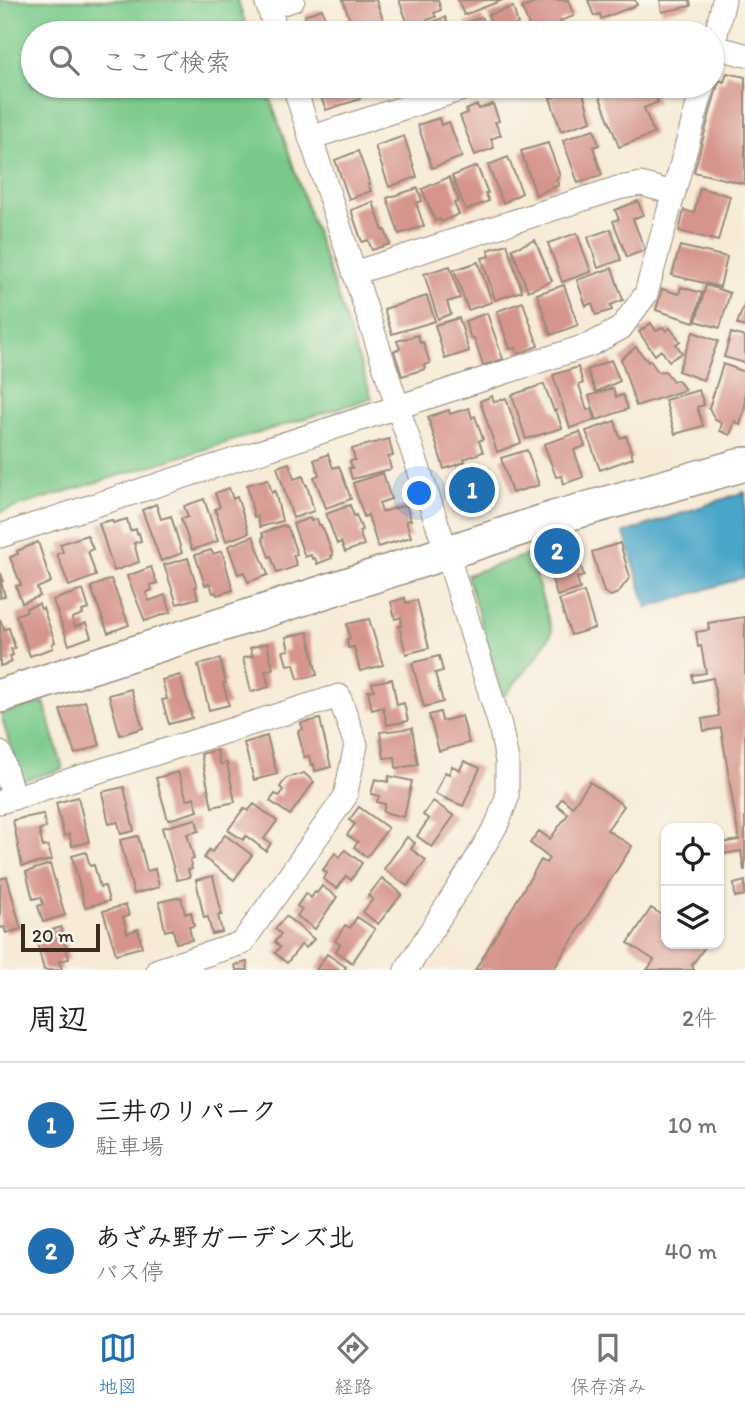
<!DOCTYPE html>
<html lang="ja">
<head>
<meta charset="utf-8">
<style>
  :root { --surface:#fff; --page:#f2f2f2; --text:#202124; --muted:#757577; --line:#e0e0e0; --accent:#1f6fb2 }
  body { margin:0; font-family:Itim,"Klee One",sans-serif; background:var(--page); color:var(--text) }
  .controls { position:absolute; right:21px; bottom:21px; display:grid; overflow:hidden; border-radius:14px; box-shadow:0 2px 5px #0004 }
  .controls button { width:63px; height:63px; display:grid; place-items:center; padding:0; border:0; border-bottom:2px solid var(--line); background:var(--surface); color:var(--text); font:35px sans-serif }
  .scale { position:absolute; left:21px; bottom:18px; width:79px; box-sizing:border-box; padding-left:7px; border:4px solid #3b2a1e; border-top:0; font-size:19px; line-height:24px; white-space:nowrap; color:#3b2a1e; -webkit-text-stroke:5px #fbf7ec; paint-order:stroke }
  .you { position:absolute; left:420px; top:494px; width:24px; height:24px; margin:-18px; border:5px solid #fff; border-radius:50%; background:#1a73e8; box-shadow:0 0 0 10px #1a73e833 }
  .badge { display:grid; place-items:center; width:46px; height:46px; border-radius:50%; background:var(--accent); color:#fff; font-size:23px; font-weight:700 }
  .pin { position:absolute; translate:-50% -50%; border:4px solid #fff; box-shadow:0 2px 7px #0006 }
  .list { margin:0; padding:0; list-style:none }
  h2 { display:flex; justify-content:space-between; align-items:center; height:91px; margin:0; padding:0 28px; font-size:30px }
  h2 small { font-size:23px; font-weight:400; color:var(--muted) }
  .list li { display:grid; grid-template-columns:46px 1fr auto; gap:21px; align-items:center; box-sizing:border-box; height:126px; padding:0 28px; border-top:2px solid var(--line) }
  .list b { display:block; font-size:26px; white-space:nowrap }
  .list p { margin:0; font-size:23px; white-space:nowrap; color:var(--muted) }
  .list em { font-size:23px; font-style:normal; color:var(--muted) }
  .icon { flex:none; width:38px; height:38px; fill:none; stroke:currentColor; stroke-width:2; stroke-linecap:round; stroke-linejoin:round }
  .map { position:relative; flex:none; width:745px; height:970px; overflow:hidden }
  .search { position:absolute; background:var(--surface); box-shadow:0 2px 5px #0004; left:21px; right:21px; top:21px; height:77px; display:flex; align-items:center; gap:18px; box-sizing:border-box; padding:0 24px; border-radius:38px; color:var(--muted); font-size:26px }
  .sheet { height:343px; background:var(--surface) }
  nav { display:flex; justify-content:space-around; align-items:center; box-sizing:border-box; height:98px; border-top:2px solid var(--line); background:var(--surface); font-size:19px; color:var(--muted) }
  nav a { display:grid; justify-items:center; gap:4px }
  nav .on { color:var(--accent) }
  .map>svg:first-child { display:block }
  .green { fill:#78c98a; stroke:#5a7a54; stroke-width:2 }
  .water { fill:#49a6c8; stroke:#426873; stroke-width:2 }
  .building { fill:#d5948c }
  .lines { fill:none; stroke-linecap:round; stroke-linejoin:round }
  .street-casing { stroke:#998a7b; stroke-width:25 }
  .secondary-casing { stroke:#998a7b; stroke-width:36 }
  .street { stroke:#fff; stroke-width:23 }
  .secondary { stroke:#fff; stroke-width:33 }
</style>
</head>
<body>
<div class="map">
<svg width="745" height="970" viewBox="0 0 745 970">
  <rect width="100%" height="100%" fill="#fbf7ec"/>
  <filter id="ink" filterUnits="userSpaceOnUse"><feTurbulence type="fractalNoise" baseFrequency=".0143" numOctaves="2"/><feDisplacementMap in="SourceGraphic" scale="14" xChannelSelector="R" yChannelSelector="G"/><feConvolveMatrix kernelMatrix="1 2 1 2 8 2 1 2 1" color-interpolation-filters="sRGB"/></filter>
  <filter id="wash" filterUnits="userSpaceOnUse"><feTurbulence type="fractalNoise" baseFrequency=".00686" numOctaves="4" result="noise"/><feDisplacementMap in="SourceGraphic" scale="28" xChannelSelector="R" yChannelSelector="G"/><feGaussianBlur stdDeviation="1.57" result="paint"/><feColorMatrix in="noise" values="0 0 0 0 0 0 0 0 0 0 0 0 0 0 0 0 0 1.4 0 .05"/><feComposite in="paint" operator="in"/></filter>
  <g filter="url(#wash)">
    <rect width="100%" height="100%" fill="#f7ebd8"/>
    <path class="green" d="M0,0H237L249,33H33V86H266L372,398L0,512Z
      M529,554L552,632L538,656L503,697L467,575Z
      M44,702L63,769L20,781L1,714Z"/>
    <path class="water" d="M744,492L745,493V577L647,608L624,533Z"/>
    <g id="blocks">
      <path class="building" d="M343,0H376L388,33H357L356,31L354,32Z
        M399,0H438L441,10L434,13L436,17L409,27Z
        M458,0H503L464,15Z
        M543,0H568L574,16L560,21L562,27L546,33H532L522,8Z
        M588,0H635L637,5L601,19L600,14L594,16Z
        M660,0H690L691,6L662,12Z
        M513,7L518,24L514,25L516,33H468L465,23L482,17L487,31L493,29L488,15Z
        M322,9L330,33H297L295,25L307,21L305,15Z
        M445,17L452,33H412L411,31Z
        M727,73L745,77V184L694,172L719,80L724,82Z
        M317,86H355L360,99L326,110Z
        M372,86H390L374,92Z
        M553,86H581L591,121L561,131L550,98L557,96Z
        M593,86H648L649,90L653,89L658,102L644,108L654,134L619,147L598,92L596,93Z
        M493,104L499,121L495,122L501,135L491,139L494,148L475,155L460,116L467,113L466,110L477,105L479,109Z
        M439,118L441,125L449,122L462,157L432,168L418,125Z
        M594,129L599,145L593,147L602,175L578,183L563,140Z
        M404,136L417,177L389,187L375,146Z
        M548,143L560,176L556,180L559,185L536,195L521,151Z
        M358,151L370,184H368L371,191L349,199L335,160Z
        M508,157L522,193L503,203L488,165Z
        M477,166L488,193H485L489,201L466,210L452,176Z
        M449,177L459,201L454,203L459,214L441,222L440,219L435,221L422,189Z
        M418,188L422,201L416,203L424,226L399,234L387,198Z
        M700,188L730,196L718,241L679,231L684,210L694,213Z
        M638,201L643,215L633,219L645,250L627,257L613,221L619,219L615,210Z
        M373,202L383,231L385,230L390,244L372,250L368,240L362,242L351,210Z
        M611,229L621,260L598,268L588,237Z
        M577,233L591,272L562,282L548,243Z
        M535,240L552,281L528,291L512,249Z
        M507,244L522,291L495,300L482,258L490,256L488,250Z
        M680,246L727,257L720,287L672,275Z
        M478,262L492,302L468,310L454,270Z
        M450,266L460,298L447,302L451,314L438,319L424,274Z
        M612,268L623,300L610,305L612,310L596,315L592,303L586,306L577,280Z
        M564,285L578,325L551,335L537,294Z
        M706,285L730,293L720,328L696,321Z
        M681,287L702,293L694,322L656,310L662,289L679,294Z
        M427,296L435,321L392,334L384,309Z
        M523,302L538,346L518,354L516,348L510,349L497,311Z
        M745,303V327L737,324Z
        M487,313L503,359L483,365L474,338L471,339L465,321Z
        M459,318L469,351L445,359L435,325Z
        M651,323L656,331L663,327L666,331L670,328L680,341L676,344L682,353L669,361L661,350L655,355L639,332Z
        M693,332L718,341L703,380L678,371Z
        M731,333L745,337V363L724,357Z
        M418,335L420,343L423,342L430,363L424,365L425,369L402,376L394,351L400,349L397,341Z
        M636,347L648,362L650,360L658,372L665,371L673,381L678,380L685,390L636,406L621,359Z
        M611,360L620,381L596,392L587,370Z
        M723,364L745,372V407L740,425L735,421L730,435L720,431L722,423L715,420L709,408Z
        M578,367L583,383L579,385L587,410L591,409L595,420L570,428L553,375Z
        M544,384L554,411L556,410L562,428L526,439L512,395Z
        M613,388L616,397L623,395L628,409L597,420L589,396Z
        M699,390L704,405L697,407L703,426L675,434L665,400Z
        M492,396L494,402L506,398L521,443L497,452L480,401Z
        M469,408L472,418L475,416L483,439L479,441L483,452L464,459L465,462L444,469L428,417L449,410L450,414Z
        M615,421L620,438L626,436L633,458L600,470L586,431Z
        M580,432L585,446L574,450L583,477L564,484L562,476L556,477L544,444Z
        M389,439L393,456L388,457L391,469L352,479L349,468H352L350,461L355,460L352,449Z
        M527,450L539,485L512,493L501,458Z
        M328,454L333,468L339,466L351,499L326,508L314,477L319,475L314,460Z
        M289,463L294,479L303,476L306,485H307L314,511L293,518L277,467Z
        M383,473L391,499L379,503L382,512L406,505L411,520L406,521L411,537L378,547L368,515L364,517L353,483Z
        M268,479L272,493L275,491L282,521L260,527L257,516L254,517L247,485Z
        M229,488L233,499L237,497L249,533L226,541L215,509L220,507L215,493Z
        M204,499L218,541L192,550L181,519L188,517L184,506Z
        M156,504L161,519L171,516L182,553L161,561L142,510Z
        M350,505L354,516L356,515L362,530L359,531L364,545L345,552L341,542L337,544L326,514Z
        M310,518L311,521L317,519L319,525H321L322,528H323L333,555L331,556L332,558L317,564L315,558L312,559L311,555L305,557L293,524Z
        M127,519L130,531L136,529L137,534L139,533L141,541L134,543L139,562L114,571L99,523L112,520L113,523Z
        M284,525L285,527L287,526L297,554L293,555L297,566L277,573L271,556L269,557L262,538L264,537L262,533Z
        M87,535L93,549L88,551L96,576L69,586L57,554L63,552L60,544Z
        M253,536L268,575L248,582L244,572L238,574L228,546Z
        M38,542L51,582L37,588L40,596L22,603L16,586L21,585L10,557L18,554L17,551Z
        M566,542L571,559L578,557L584,576L577,578L580,589L557,596L543,549Z
        M620,543L630,577L618,593L611,596L604,592L592,552Z
        M211,550L213,554L222,551L233,590L217,595L216,592L213,593L210,584L205,585L195,555Z
        M188,558L197,587H195L198,598L177,604L164,565Z
        M151,567L157,583L150,585L152,590L146,593L149,601L165,595L171,612L145,621L127,576Z
        M1,573L3,581L1,582L5,596L0,598Z
        M111,579L129,625L108,633L91,587Z
        M83,590L89,609L82,611L83,614L72,618L75,627L86,623L91,637L69,645L53,600Z
        M584,592L595,628L571,635L559,600Z
        M405,598L406,603L417,600L429,648L406,654L399,626L402,625L401,617L395,619L391,602Z
        M39,604L41,609L43,608L55,642L52,644L53,648L30,656L16,615L27,611L26,608Z
        M745,617V870H744L741,851L723,854L721,843L739,840L721,728L704,731L702,719L719,716L713,678L693,682L692,675L706,673L701,646L698,647L696,632L709,630L708,623Z
        M0,619L4,629L9,628L15,648L11,649L13,655L10,656L12,662L0,666Z
        M369,619L383,665L360,671L354,647L348,648L347,639H350L347,624Z
        M308,632L317,675L298,679L294,664L287,665L283,651L289,650L286,637Z
        M267,643L273,669L265,671L269,687L251,692L243,658L253,656L250,648Z
        M439,656L443,671L435,673L443,702L424,707L412,663Z
        M220,659L226,683H223L229,705L209,710L198,665Z
        M180,675L192,718L169,724L162,700L167,699L162,680Z
        M392,679L397,705L404,703L408,721L387,725L383,707L372,710L368,691L374,690L372,683Z
        M131,689L143,728L120,735L109,695Z
        M85,701L100,745L75,754L60,710Z
        M440,712L442,721L462,716L469,743L439,751L429,715Z
        M320,719L331,767L315,771L314,764L311,765L309,756L304,757L298,731L303,729L301,723Z
        M412,728L418,765L396,768L395,757L384,758L380,732Z
        M267,736L277,774L254,780L244,743Z
        M217,750L220,764L227,763L235,802L212,807L201,754Z
        M464,761L480,768L463,806L435,794L445,772L449,774L452,766L460,770Z
        M178,772L187,800L194,797L198,811L168,820L156,778Z
        M304,773L314,782L290,815L270,801L275,794L280,796L283,790L280,787L286,778Z
        M389,776L412,781L404,817L383,812L385,804L377,802L379,796L371,794L375,779L388,782Z
        M590,782L624,806L607,830L632,846L553,970H475L541,860L546,863L549,858L530,843L539,831L550,839L568,814L557,805L562,798L572,807Z
        M124,787L134,831L121,834L118,822L109,824L102,792Z
        M78,797L89,842L72,846L69,834L64,836L56,803Z
        M433,801L454,816L432,847L417,836L429,819L423,815Z
        M254,804L277,821L264,839L271,843L266,851L246,836L243,840L228,830L244,808L248,811Z
        M359,807L388,828L367,857L354,847L358,842L347,835L355,824L349,820Z
        M43,814L46,828L39,830L43,847L48,846L52,860L22,866L13,820Z
        M196,819L199,831L187,834L194,859L190,860L192,869L188,870L190,877L177,880L162,828Z
        M225,835L252,855L234,880L204,858L209,850L212,852Z
        M138,836L147,871L155,869L159,887L134,894L120,840Z
        M407,837L415,843L411,849L426,860L407,886L384,869Z
        M345,850L362,863L351,880L346,876L337,889L323,879L327,873L323,870L335,853L340,857Z
        M86,852L90,866L94,865L100,887L105,886L109,901L85,907L72,856Z
        M50,864L65,915L43,922L38,906L43,904L41,897L33,899L26,872Z
        M213,876L222,915H218L222,932L212,934L208,917L204,918L196,880Z
        M7,877L21,929L6,933L4,927L0,928V879Z
        M382,878L402,894L378,924L363,912L373,899L368,896Z
        M745,881V895L735,897L734,884Z
        M322,886L337,897L315,929L297,916L302,909L297,906L306,893L311,898L315,892L317,893Z
        M181,897L185,914L191,912L194,926L189,927L192,940L176,943L173,929L165,931L159,902Z
        M126,905L129,916L123,917L127,933L138,929L142,947L116,954L103,911Z
        M651,908L666,917V944H707L692,965L694,970H647L654,960L628,943Z
        M286,916L314,939L306,948L301,945L287,963L275,953L280,947L275,942L281,934L275,929Z
        M357,917L375,929L352,963L336,951L340,944L335,941L345,925L350,928Z
        M61,927L69,959L59,961L62,970H44L35,935Z
        M327,954L346,967L344,970H316Z
        M247,962L248,970H236L235,965Z"/>
    </g>
  </g>
  <g filter="url(#ink)">
    <use href="#blocks" fill-opacity="0" stroke="#998a7b" stroke-width="2"/>
    <g class="lines">
      <g class="street-casing">
        <path id="street" d="M266,0L277,33
          M269,7L293,0
          M712,46L745,55
          M712,52L724,0
          M294,86L398,408L447,553L500,725L507,761V798L497,824L471,868L406,970
          M310,138L471,86
          M354,273L618,188L641,184L673,193
          M0,536L592,344L621,328L646,294L703,86
          M0,753L14,798
          M0,802L339,696L356,745L345,797L242,943L158,970"/>
      </g>
      <g class="secondary-casing">
        <path id="secondary" d="M0,696L554,518L745,464"/>
      </g>
      <use href="#street" class="street"/>
      <use href="#secondary" class="secondary"/>
    </g>
  </g>
</svg>
<div class="controls">
<button><svg class="icon" aria-label="locate" viewBox="0 0 24 24"><circle cx="12" cy="12" r="6"/><path d="M12 2v4M12 18v4M2 12h4M18 12h4"/></svg></button>
<button><svg class="icon" aria-label="layers" viewBox="0 0 24 24"><path d="M12 4l9 5-9 5-9-5zM3 14l9 5 9-5"/></svg></button>
</div>
<div class="scale">20 m</div>
<div class="you"></div>
<div class="pin badge" style="left:472px;top:490px">1</div>
<div class="pin badge" style="left:557px;top:551px">2</div>
<div class="search"><svg class="icon" aria-label="search" viewBox="0 0 24 24"><circle cx="10" cy="10" r="6"/><path d="M15 15l6 6"/></svg>ここで検索</div>
</div>
<section class="sheet">
<h2>周辺<small>2件</small></h2>
<ul class="list">
<li><span class="badge">1</span><div><b>三井のリパーク</b><p>駐車場</p></div><em>10 m</em></li>
<li><span class="badge">2</span><div><b>あざみ野ガーデンズ北</b><p>バス停</p></div><em>40 m</em></li>
</ul>
</section>
<nav>
<a class="on"><svg class="icon" aria-label="map" viewBox="0 0 24 24"><path d="M3 6l6-2 6 2 6-2v14l-6 2-6-2-6 2zM9 4v14M15 6v14"/></svg>地図</a>
<a><svg class="icon" aria-label="directions" viewBox="0 0 24 24"><path d="M12 3l9 9-9 9-9-9zM9 14v-3h6M13 9l2 2-2 2"/></svg>経路</a>
<a><svg class="icon" aria-label="saved" viewBox="0 0 24 24"><path d="M7 4h10v16l-5-4-5 4z"/></svg>保存済み</a>
</nav>
</body>
</html>
